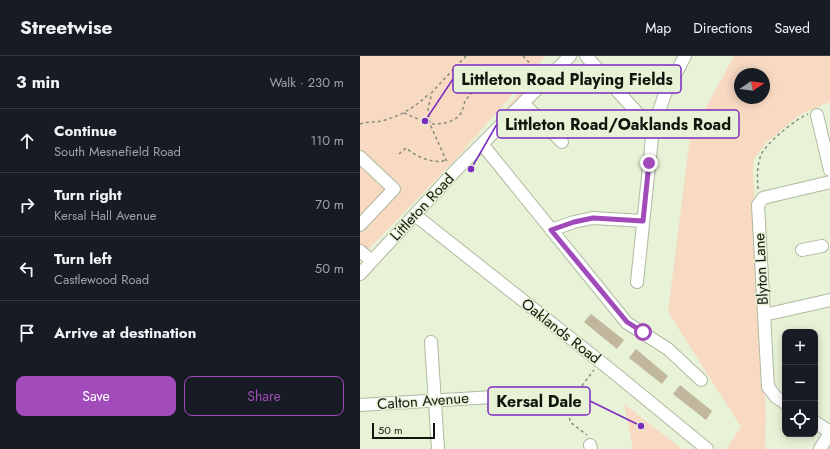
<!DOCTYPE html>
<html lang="en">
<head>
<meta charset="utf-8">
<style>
  :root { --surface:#171b24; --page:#20242c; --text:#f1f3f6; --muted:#9ea1a6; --line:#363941; --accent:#a04bb9 }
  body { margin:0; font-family:Jost,sans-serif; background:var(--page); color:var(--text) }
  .controls { position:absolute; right:12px; bottom:12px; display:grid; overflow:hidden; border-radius:8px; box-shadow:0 2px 10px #0003 }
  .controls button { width:36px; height:36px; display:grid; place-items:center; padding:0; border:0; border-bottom:1px solid var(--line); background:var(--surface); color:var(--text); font:20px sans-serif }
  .compass { position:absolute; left:374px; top:12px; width:36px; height:36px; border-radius:50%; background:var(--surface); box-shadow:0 2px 10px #0003; rotate:77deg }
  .scale { position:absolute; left:12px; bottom:10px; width:63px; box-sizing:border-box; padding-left:4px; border:2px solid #12150c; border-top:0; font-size:11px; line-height:14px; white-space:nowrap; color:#12150c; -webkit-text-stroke:3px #e7f2d7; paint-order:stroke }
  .stop { position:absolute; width:12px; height:12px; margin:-9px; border:3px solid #a04bb9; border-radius:50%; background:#fff }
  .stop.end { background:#a04bb9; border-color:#fff; box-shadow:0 1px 4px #0008 }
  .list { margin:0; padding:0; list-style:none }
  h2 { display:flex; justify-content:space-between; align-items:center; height:52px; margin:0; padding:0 16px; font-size:17px }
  h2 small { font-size:13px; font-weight:400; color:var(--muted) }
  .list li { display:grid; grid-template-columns:26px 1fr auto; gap:12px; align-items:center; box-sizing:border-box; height:64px; padding:0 16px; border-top:1px solid var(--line) }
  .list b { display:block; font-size:15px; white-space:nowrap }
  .list p { margin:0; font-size:13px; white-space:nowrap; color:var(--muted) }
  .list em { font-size:13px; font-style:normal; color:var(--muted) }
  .actions { display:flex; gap:8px; padding:12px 16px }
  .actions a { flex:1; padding:9px 0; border:1px solid var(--accent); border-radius:8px; text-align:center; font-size:14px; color:var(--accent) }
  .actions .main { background:var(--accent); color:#fff }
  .icon { flex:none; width:22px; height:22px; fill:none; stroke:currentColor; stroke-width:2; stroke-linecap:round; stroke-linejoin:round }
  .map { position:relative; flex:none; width:470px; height:393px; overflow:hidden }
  header { display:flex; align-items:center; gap:24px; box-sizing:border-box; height:56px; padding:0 20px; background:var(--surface); border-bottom:1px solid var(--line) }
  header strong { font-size:19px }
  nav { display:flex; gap:22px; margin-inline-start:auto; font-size:14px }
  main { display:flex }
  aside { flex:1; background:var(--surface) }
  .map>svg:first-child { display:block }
  .green { fill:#f8d9c2; fill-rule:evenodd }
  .building { fill:#c0b79d }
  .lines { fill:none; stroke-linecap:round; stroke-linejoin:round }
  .minor-casing { stroke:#afbaa0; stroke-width:14 }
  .path { stroke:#858c7a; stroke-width:1.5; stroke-dasharray:3 3; stroke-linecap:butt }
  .minor { stroke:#fff; stroke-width:12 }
  .route { stroke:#a04bb9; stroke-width:5 }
  .labels { text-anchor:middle; stroke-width:3; stroke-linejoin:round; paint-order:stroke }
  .street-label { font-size:15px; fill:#12150c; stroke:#e7f2d7 }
  .leader { fill:none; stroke:#7b2cbf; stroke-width:1.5 }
  .callout-dot { fill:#7b2cbf; stroke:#e7f2d7; stroke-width:1.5 }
  .callout { fill:#e7f2d7; stroke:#7b2cbf; stroke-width:1.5 }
  .callout-label { font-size:16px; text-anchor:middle; font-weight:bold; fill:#12150c }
</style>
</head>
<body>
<header>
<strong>Streetwise</strong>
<nav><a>Map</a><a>Directions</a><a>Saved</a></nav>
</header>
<main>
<aside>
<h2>3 min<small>Walk · 230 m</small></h2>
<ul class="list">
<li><svg class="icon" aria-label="ahead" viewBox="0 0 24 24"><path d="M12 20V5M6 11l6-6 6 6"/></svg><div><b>Continue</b><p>South Mesnefield Road</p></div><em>110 m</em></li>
<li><svg class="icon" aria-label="right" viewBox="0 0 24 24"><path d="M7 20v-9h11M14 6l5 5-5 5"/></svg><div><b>Turn right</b><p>Kersal Hall Avenue</p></div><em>70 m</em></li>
<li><svg class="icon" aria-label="left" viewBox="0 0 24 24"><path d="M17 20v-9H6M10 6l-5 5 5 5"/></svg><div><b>Turn left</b><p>Castlewood Road</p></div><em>50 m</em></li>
<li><svg class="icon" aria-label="arrive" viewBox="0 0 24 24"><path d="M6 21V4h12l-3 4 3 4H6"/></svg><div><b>Arrive at destination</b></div></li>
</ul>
<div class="actions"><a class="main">Save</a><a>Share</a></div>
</aside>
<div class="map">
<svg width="470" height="393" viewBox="0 0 470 393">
  <rect width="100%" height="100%" fill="#e7f2d7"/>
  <path class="green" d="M0,0H186L95,104L0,202Z
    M374,0H470V46L441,58L432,65L407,86L394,103L393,113L406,360L405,393H366L381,371L308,256L330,81ZM380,18H404V42H380Z
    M173,20V29L145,58L143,56Z
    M264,348L322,393H273Z"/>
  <path class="building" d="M231,258L264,284L257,293L224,266Z
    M276,293L308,320L302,328L269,302Z
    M320,329L352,355L346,364L313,338Z"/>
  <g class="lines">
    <g class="minor-casing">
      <path id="minor" d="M226,0L290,71L293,72
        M163,47L202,86
        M457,59L470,114
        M122,88L267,267L308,293L341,324
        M0,101L34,133L0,169
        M55,159L252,315L347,393
        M191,174L214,166L233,162L283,165
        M442,194L462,190
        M0,195L12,205
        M0,218L96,114L210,0
        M277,226L293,72L305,38L325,0
        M404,259L470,244
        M71,286L78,393
        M425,347L416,341L408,331L398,149L403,142L470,126
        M0,349L150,340
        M455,366L470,376
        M230,389L231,393
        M460,393L470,377"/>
    </g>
    <path class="path" d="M106,0L72,36L68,53L70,68C81,68 95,67 101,57C103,53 104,49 105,45C109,39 115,34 121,30C133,22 148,23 162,21
      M163,0L179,17
      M157,37L167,27
      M44,57L70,68L86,104L89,107
      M0,68C8,65 17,67 25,64C43,59 56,50 70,37
      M39,98L46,92C56,100 73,109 86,104
      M398,133C397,121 397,110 401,99C405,88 437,62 448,58
      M207,338L210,366L227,379
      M159,340L217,336L234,314"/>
    <use href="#minor" class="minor"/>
  </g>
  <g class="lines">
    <path class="route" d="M283,276L267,266L191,174L214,166L233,162L283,165L289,107"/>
  </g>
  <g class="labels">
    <g class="street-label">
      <text transform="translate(62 151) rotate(-47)" y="5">Littleton Road</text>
      <text transform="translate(401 213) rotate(-93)" y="5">Blyton Lane</text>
      <text transform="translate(201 275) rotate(38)" y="5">Oaklands Road</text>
      <text transform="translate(63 345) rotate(-4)" y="5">Calton Avenue</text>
    </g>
  </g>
  <path class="leader" d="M65 65L93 23M111 113L137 68M281 370L230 345"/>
  <g class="callout-dot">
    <circle cx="65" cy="65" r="4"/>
    <circle cx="111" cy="113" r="4"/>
    <circle cx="281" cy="370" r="4"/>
  </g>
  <g class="callout">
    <rect x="93" y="9" width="228" height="28" rx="4"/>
    <rect x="137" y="54" width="242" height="28" rx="4"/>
    <rect x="128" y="331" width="102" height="28" rx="4"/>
  </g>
  <g class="callout-label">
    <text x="207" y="29">Littleton Road Playing Fields</text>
    <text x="258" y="74">Littleton Road/Oaklands Road</text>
    <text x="179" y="351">Kersal Dale</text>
  </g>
</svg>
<div class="controls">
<button>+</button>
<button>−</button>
<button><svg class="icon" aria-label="locate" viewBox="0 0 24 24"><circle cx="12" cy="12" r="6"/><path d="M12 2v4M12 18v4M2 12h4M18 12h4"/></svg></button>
</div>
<svg class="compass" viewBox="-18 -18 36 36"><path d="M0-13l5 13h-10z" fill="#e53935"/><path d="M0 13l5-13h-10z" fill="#9ea1a6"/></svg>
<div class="scale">50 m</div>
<div class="stop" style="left:283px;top:276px"></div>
<div class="stop end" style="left:289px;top:107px"></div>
</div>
</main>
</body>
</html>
